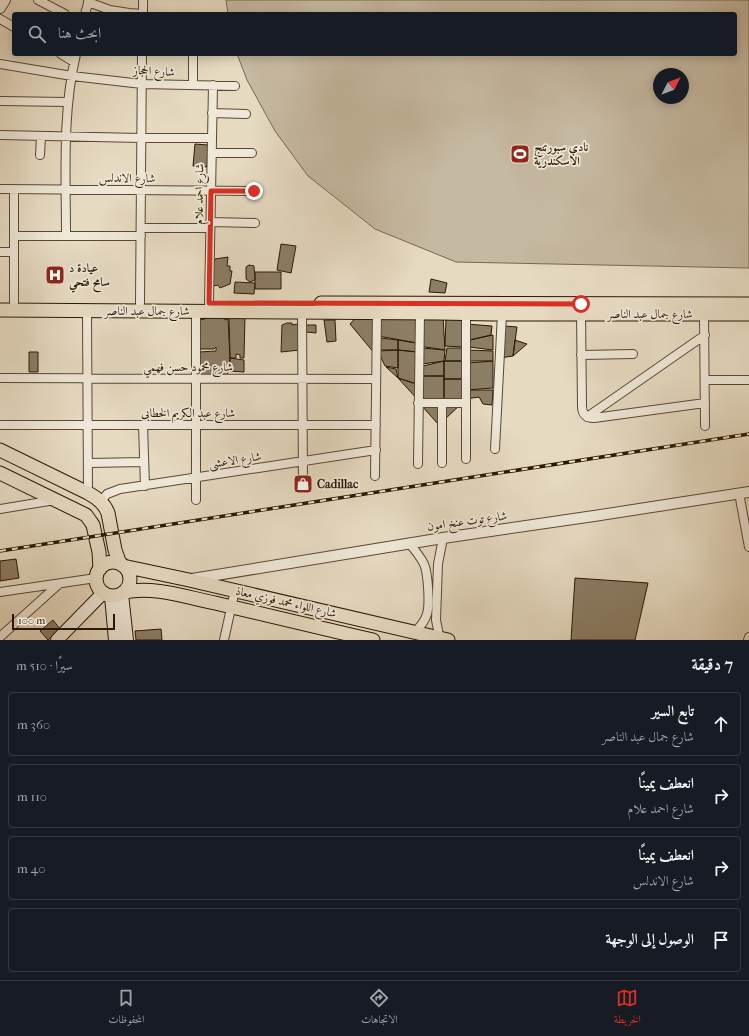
<!DOCTYPE html>
<html lang="ar">
<head>
<meta charset="utf-8">
<style>
  :root { --surface:#171b24; --page:#20242c; --text:#f1f3f6; --muted:#9ea1a6; --line:#363941; --accent:#d93025 }
  body { margin:0; font-family:"IM FELL French Canon",Amiri,serif; background:var(--page); color:var(--text); direction:rtl }
  .compass { position:absolute; left:653px; top:68px; width:36px; height:36px; border-radius:50%; background:var(--surface); box-shadow:0 2px 10px #0003; rotate:48deg }
  .scale { position:absolute; left:12px; bottom:10px; width:103px; box-sizing:border-box; padding-left:4px; border:2px solid #2b1802; border-top:0; font-size:11px; line-height:14px; white-space:nowrap; color:#2b1802; -webkit-text-stroke:3px #efe7d7; paint-order:stroke }
  .stop { position:absolute; width:12px; height:12px; margin:-9px; border:3px solid #d93025; border-radius:50%; background:#fff }
  .stop.end { background:#d93025; border-color:#fff; box-shadow:0 1px 4px #0008 }
  .list { margin:0; padding:0; list-style:none }
  h2 { display:flex; justify-content:space-between; align-items:center; height:52px; margin:0; padding:0 16px; font-size:17px }
  h2 small { font-size:13px; font-weight:400; color:var(--muted) }
  .list li { display:grid; grid-template-columns:26px 1fr auto; gap:12px; align-items:center; box-sizing:border-box; height:64px; margin:0 8px 8px; padding:0 8px; border:1px solid var(--line); border-radius:4px }
  .list b { display:block; font-size:15px; white-space:nowrap }
  .list p { margin:0; font-size:13px; white-space:nowrap; color:var(--muted) }
  .list em { font-size:13px; font-style:normal; color:var(--muted) }
  .icon { flex:none; width:22px; height:22px; fill:none; stroke:currentColor; stroke-width:2; stroke-linecap:round; stroke-linejoin:round }
  .map { position:relative; flex:none; width:749px; height:640px; overflow:hidden; direction:ltr }
  .search { position:absolute; background:var(--surface); box-shadow:0 2px 10px #0003; left:12px; right:12px; top:12px; height:44px; display:flex; align-items:center; gap:10px; box-sizing:border-box; padding:0 14px; border-radius:4px; color:var(--muted); font-size:15px }
  .sheet { height:340px; background:var(--surface) }
  nav { display:flex; justify-content:space-around; align-items:center; box-sizing:border-box; height:56px; border-top:1px solid var(--line); background:var(--surface); font-size:11px; color:var(--muted) }
  nav a { display:grid; justify-items:center; gap:2px }
  nav .on { color:var(--accent) }
  .map>svg:first-child { display:block }
  .green { fill:#c6b9a1; stroke:#786852; fill-rule:evenodd }
  .building { fill:#8c7d65; stroke:#2b1802 }
  .lines { fill:none; stroke-linecap:round; stroke-linejoin:round }
  .minor-casing { stroke:#5a4832; stroke-width:10 }
  .tertiary-casing { stroke:#5a4832; stroke-width:12 }
  .secondary-casing { stroke:#2b1802; stroke-width:14 }
  .primary-casing { stroke:#2b1802; stroke-width:15 }
  .minor { stroke:#efe7d7; stroke-width:8 }
  .tertiary { stroke:#efe7d7; stroke-width:10 }
  .secondary { stroke:#efe7d7; stroke-width:12 }
  .primary { stroke:#e6dac1; stroke-width:13 }
  .rail-casing { stroke:#2b1802; stroke-width:3.5 }
  .rail { stroke:#efe7d7; stroke-width:2; stroke-dasharray:6; stroke-linecap:butt }
  .route { stroke:#d93025; stroke-width:5 }
  .labels { text-anchor:middle; stroke-width:3.5; stroke-linejoin:round; paint-order:stroke }
  .street-label { font-size:12px; fill:#2b1802; stroke:#efe7d7 }
  .poi-label { font-size:12px; font-weight:bold; fill:#2b1802; stroke:#efe7d7; text-anchor:start }
</style>
</head>
<body>
<div class="map">
<svg width="749" height="640" viewBox="0 0 749 640">
  <rect width="100%" height="100%" fill="#e6dac1"/>
  <filter id="stains"><feTurbulence type="fractalNoise" baseFrequency=".005" numOctaves="4"/><feColorMatrix values="0 0 0 0 .2 0 0 0 0 .09 0 0 0 0 .02 0 0 0 .5 -.17"/></filter>
  <radialGradient id="worn" r=".72"><stop offset=".6" stop-color="#630" stop-opacity="0"/><stop offset="1" stop-color="#630" stop-opacity=".3"/></radialGradient>
  <path class="green" d="M226,0H749V268L456,262L375,229L308,176L275,131L247,80L237,54H735V14H228ZM659,74H683V98H659Z"/>
  <path class="building" d="M195,144L208,145L207,167L193,166Z
    M281,244L296,246L291,273L277,270Z
    M228,257L227,266H230V271H232L230,284L220,288L218,285L213,286V263L215,259Z
    M249,265L254,266L255,280L250,282L246,279V267Z
    M255,272H281V289H255Z
    M431,279L447,283L445,293L429,292Z
    M235,282L255,283L254,294L234,293Z
    M360,313L377,317L375,354L350,324Z
    M229,316L245,317L244,358H240V355L236,354V358H230Z
    M379,316H416L417,343L378,336Z
    M443,316L445,350L419,346L424,317Z
    M446,317H463V347L445,346Z
    M204,318H225V320L228,319L230,358L228,372L227,376L219,374L218,376L200,375L199,352L216,351V347L214,349H200L199,320L205,319Z
    M324,320H335L336,341L327,342Z
    M287,323H292V325L298,324L300,350L281,352L282,325Z
    M466,324L492,326L491,335L466,341Z
    M306,325H316V333L306,332Z
    M504,326L517,327L513,356L500,358Z
    M493,335V350L469,347V340Z
    M380,338L398,340V350H379Z
    M398,340L416,343L417,352L398,350Z
    M515,340L527,344L513,356Z
    M422,348L445,350L444,361L422,364Z
    M447,348H464L463,361H445Z
    M398,350V368L385,366L378,351Z
    M398,350L417,352V384L398,378Z
    M468,350L493,351V361H466Z
    M29,352H38V372H29Z
    M230,358L244,360V372L230,371Z
    M444,361H463L464,379H444Z
    M444,361V376H422L423,366Z
    M493,361V388L466,390L468,363Z
    M386,367L396,369L398,378Z
    M422,376H444V403L419,399Z
    M398,378L416,384L419,401Z
    M444,379H464L463,403H444Z
    M466,390H493L492,405L483,404L479,397L466,399Z
    M440,403V422L438,424L421,405Z
    M445,403L461,404L442,422Z
    M16,559L19,578L0,581V561Z
    M575,578L648,583L635,640H571Z
    M53,620L60,629L48,640L40,631Z
    M161,629L162,640H136L135,631Z"/>
  <g class="lines">
    <g class="minor-casing">
      <path id="minor" d="M38,0L65,14
        M88,2L110,10L129,13L143,14
        M85,14L89,0
        M143,14V0
        M0,19L14,27
        M61,54L74,62
        M193,54V85
        M0,64L72,76L142,84L235,86
        M0,101L68,102
        M212,113L246,114
        M0,135L141,138H212
        M212,153H252
        M40,155L41,136
        M0,189L254,191
        M210,222L255,223
        M141,228H210
        M14,236H141
        M66,236C66,176 62,113 76,54
        M0,252H14
        M14,302V189
        M140,303L142,54
        M209,303L213,85
        M87,311L88,493
        M581,311L582,406C582,414 586,418 594,418L705,403
        M302,312L303,484
        M704,314L705,426
        M581,355L633,354
        M0,378L376,379
        M705,380H749
        M418,403H466
        M442,403V463
        M587,417L705,335
        M0,425H376
        M143,425L145,486
        M495,449L502,314
        M466,459V314
        M88,463L144,462
        M418,464L420,313
        M375,476L377,312
        M739,493L749,547
        M196,500V312
        M101,501L107,494L120,489L376,450
        M0,509L55,500
        M409,543C415,550 420,556 424,564C428,573 430,604 427,614C425,621 420,627 415,632
        M0,592L96,578
        M0,637L59,584
        M224,640L235,590
        M440,640L436,620L438,564L443,538
        M748,640L749,637"/>
    </g>
    <g class="tertiary-casing">
      <path id="tertiary" d="M0,8L5,0
        M192,579L443,538L594,516L749,492"/>
    </g>
    <g class="secondary-casing">
      <path id="secondary" d="M122,594L127,640
        M111,596L115,640
        M57,640L103,593"/>
    </g>
    <g class="primary-casing">
      <path id="primary" d="M321,303L749,304
        M0,310L438,313L493,314H749
        M0,450L88,493C97,498 104,503 108,513L115,550L120,564
        M0,473L86,515L91,522L93,525L99,552L100,569
        M96 579a17 17 0 1 1 34 0a17 17 0 1 1-34 0Z
        M123,566L189,580L448,640
        M124,592C155,586 185,597 215,603C267,615 320,628 373,640"/>
    </g>
    <use href="#minor" class="minor"/>
    <use href="#tertiary" class="tertiary"/>
    <use href="#secondary" class="secondary"/>
    <use href="#primary" class="primary"/>
    <g class="rail-casing">
      <path id="rail" d="M0,551L749,434"/>
    </g>
    <use href="#rail" class="rail"/>
  </g>
  <g class="lines">
    <path class="route" d="M254,191H211L209,303L581,304"/>
  </g>
  <defs>
    <g id="stadium-square" transform="scale(1)"><rect x="-9" y="-9" width="18" height="18" rx="4" fill="#8f2418" stroke="#efe7d7"/><path d="M0-5a6.5 5 0 1 0 0 10a6.5 5 0 1 0 0-10ZM-3.5-1.8h7v3.6h-7Z" fill="#fff"/></g>
    <g id="hospital-square" transform="scale(1)"><rect x="-9" y="-9" width="18" height="18" rx="4" fill="#8f2418" stroke="#efe7d7"/><path d="M-5-5h3v3.5h4V-5h3V5h-3V1.5h-4V5h-3Z" fill="#fff"/></g>
    <g id="shop-square" transform="scale(1)"><rect x="-9" y="-9" width="18" height="18" rx="4" fill="#8f2418" stroke="#efe7d7"/><path d="M-5-2.5h2.3a2.7 3.5 0 0 1 5.4 0H5L5.5 6h-11ZM-1.5-2.5h3a1.5 2.3 0 0 0-3 0Z" fill="#fff"/></g>
  </defs>
  <g fill-rule="evenodd">
    <use href="#stadium-square" x="520" y="154"/>
    <use href="#hospital-square" x="55" y="275"/>
    <use href="#shop-square" x="303" y="484"/>
  </g>
  <g class="labels">
    <g class="street-label">
      <text transform="translate(154 71) rotate(3)" y="4">شارع الحجاز</text>
      <text transform="translate(127 178) rotate(1)" y="4">شارع الاندلس</text>
      <text transform="translate(199 194) rotate(-89)" y="4">شارع احمد علام</text>
      <text x="147" y="315">شارع جمال عبد الناصر</text>
      <text x="650" y="318">شارع جمال عبد الناصر</text>
      <text x="188" y="371">شارع محمود حسن فهمي</text>
      <text x="188" y="417">شارع عبد الكريم الخطابى</text>
      <text transform="translate(235 460) rotate(-9)" y="4">شارع الاعشى</text>
      <text transform="translate(467 521) rotate(-8)" y="4">شارع توت عنخ امون</text>
      <text transform="translate(286 602) rotate(13)" y="4">شارع اللواء محمد فوزي معاذ</text>
    </g>
    <g class="poi-label">
      <text x="534" y="151">نادي سبورتنج<tspan x="534" dy="14">الاسكندرية</tspan></text>
      <text x="69" y="272">عيادة د<tspan x="69" dy="14">سامح فتحي</tspan></text>
      <text x="317" y="488">Cadillac</text>
    </g>
  </g>
  <rect width="100%" height="100%" filter="url(#stains)"/>
  <rect width="100%" height="100%" fill="url(#worn)"/>
</svg>
<svg class="compass" viewBox="-18 -18 36 36"><path d="M0-13l5 13h-10z" fill="#e53935"/><path d="M0 13l5-13h-10z" fill="#9ea1a6"/></svg>
<div class="scale">100 m</div>
<div class="stop" style="left:581px;top:304px"></div>
<div class="stop end" style="left:254px;top:191px"></div>
<div class="search"><svg class="icon" aria-label="search" viewBox="0 0 24 24"><circle cx="10" cy="10" r="6"/><path d="M15 15l6 6"/></svg>ابحث هنا</div>
</div>
<section class="sheet">
<h2>7 دقيقة<small>سيرًا · 510 m</small></h2>
<ul class="list">
<li><svg class="icon" aria-label="ahead" viewBox="0 0 24 24"><path d="M12 20V5M6 11l6-6 6 6"/></svg><div><b>تابع السير</b><p>شارع جمال عبد الناصر</p></div><em>360 m</em></li>
<li><svg class="icon" aria-label="right" viewBox="0 0 24 24"><path d="M7 20v-9h11M14 6l5 5-5 5"/></svg><div><b>انعطف يمينًا</b><p>شارع احمد علام</p></div><em>110 m</em></li>
<li><svg class="icon" aria-label="right" viewBox="0 0 24 24"><path d="M7 20v-9h11M14 6l5 5-5 5"/></svg><div><b>انعطف يمينًا</b><p>شارع الاندلس</p></div><em>40 m</em></li>
<li><svg class="icon" aria-label="arrive" viewBox="0 0 24 24"><path d="M6 21V4h12l-3 4 3 4H6"/></svg><div><b>الوصول إلى الوجهة</b></div></li>
</ul>
</section>
<nav>
<a class="on"><svg class="icon" aria-label="map" viewBox="0 0 24 24"><path d="M3 6l6-2 6 2 6-2v14l-6 2-6-2-6 2zM9 4v14M15 6v14"/></svg>الخريطة</a>
<a><svg class="icon" aria-label="directions" viewBox="0 0 24 24"><path d="M12 3l9 9-9 9-9-9zM9 14v-3h6M13 9l2 2-2 2"/></svg>الاتجاهات</a>
<a><svg class="icon" aria-label="saved" viewBox="0 0 24 24"><path d="M7 4h10v16l-5-4-5 4z"/></svg>المحفوظات</a>
</nav>
</body>
</html>
